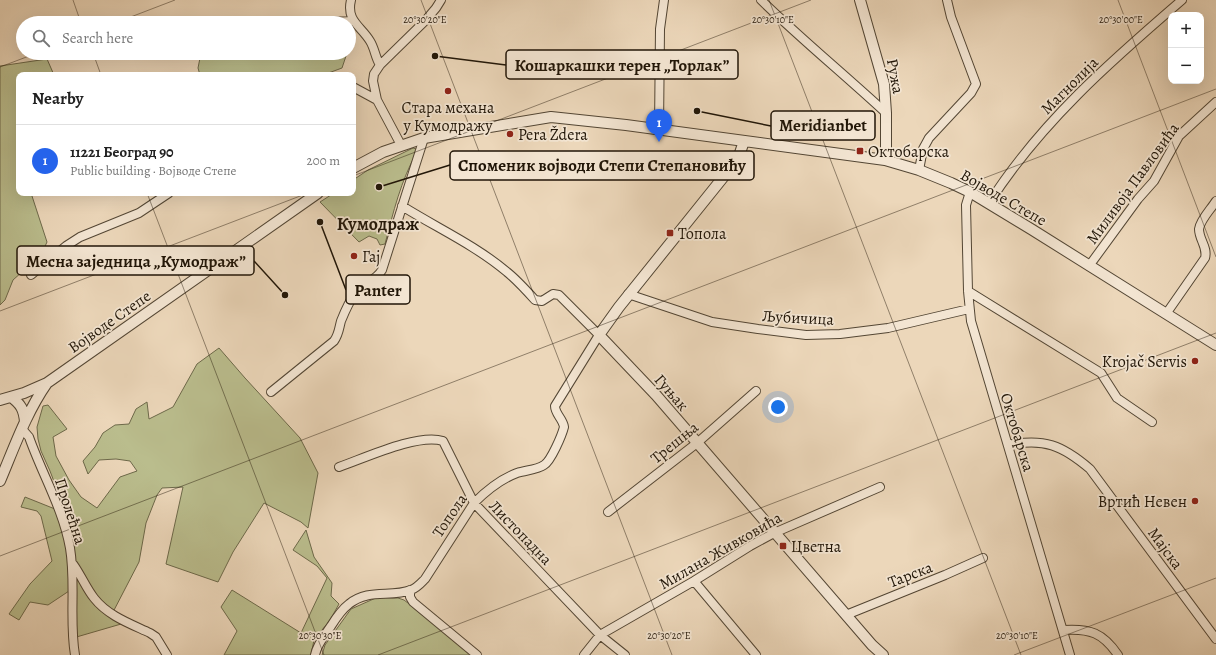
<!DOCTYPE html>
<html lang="en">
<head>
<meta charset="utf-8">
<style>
  :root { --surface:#fff; --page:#f6f6f6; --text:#222; --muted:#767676; --line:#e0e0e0; --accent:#2563eb }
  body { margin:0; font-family:Alegreya,serif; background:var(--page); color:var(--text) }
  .controls { position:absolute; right:12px; top:12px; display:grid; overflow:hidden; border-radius:8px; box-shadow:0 4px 16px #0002 }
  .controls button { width:36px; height:36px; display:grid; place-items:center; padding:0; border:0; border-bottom:1px solid var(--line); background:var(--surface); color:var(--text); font:20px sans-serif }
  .you { position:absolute; left:778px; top:407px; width:14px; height:14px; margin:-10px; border:3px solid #fff; border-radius:50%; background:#1a73e8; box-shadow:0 0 0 6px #1a73e833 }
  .badge { display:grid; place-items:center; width:26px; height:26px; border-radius:50%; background:var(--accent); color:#fff; font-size:13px; font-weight:700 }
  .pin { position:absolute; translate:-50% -33px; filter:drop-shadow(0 1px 2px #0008) }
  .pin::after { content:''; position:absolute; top:21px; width:14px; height:12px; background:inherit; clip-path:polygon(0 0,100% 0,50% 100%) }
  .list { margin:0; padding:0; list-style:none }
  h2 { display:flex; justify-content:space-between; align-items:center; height:52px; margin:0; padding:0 16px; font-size:17px }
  h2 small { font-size:13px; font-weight:400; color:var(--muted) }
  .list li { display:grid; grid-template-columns:26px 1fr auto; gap:12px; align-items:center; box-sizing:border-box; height:72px; padding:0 16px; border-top:1px solid var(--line) }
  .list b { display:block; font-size:15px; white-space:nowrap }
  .list p { margin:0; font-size:13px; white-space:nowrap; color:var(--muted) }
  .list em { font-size:13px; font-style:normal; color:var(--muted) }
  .icon { flex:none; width:22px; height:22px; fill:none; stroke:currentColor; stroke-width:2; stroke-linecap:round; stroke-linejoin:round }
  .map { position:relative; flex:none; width:1216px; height:655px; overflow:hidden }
  .search { position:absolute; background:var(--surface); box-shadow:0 4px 16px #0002; left:16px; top:16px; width:340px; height:44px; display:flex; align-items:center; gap:10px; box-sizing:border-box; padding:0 14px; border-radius:22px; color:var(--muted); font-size:15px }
  .panel { position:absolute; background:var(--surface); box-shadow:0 4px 16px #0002; left:16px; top:72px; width:340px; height:124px; border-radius:8px }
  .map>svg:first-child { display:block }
  .green { fill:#babd8d; stroke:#6d694a }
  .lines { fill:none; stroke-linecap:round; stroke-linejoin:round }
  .minor-casing { stroke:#534634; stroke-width:10 }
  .tertiary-casing { stroke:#534634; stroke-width:12 }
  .minor { stroke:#f3e5d2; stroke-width:8 }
  .tertiary { stroke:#f3e5d2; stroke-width:10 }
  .ticks { fill:none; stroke:#201507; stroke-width:1; stroke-opacity:0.45 }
  .poi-dot { fill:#8f2418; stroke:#f3e5d2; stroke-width:1.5 }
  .labels { text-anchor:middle; stroke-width:3.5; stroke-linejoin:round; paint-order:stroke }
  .street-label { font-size:16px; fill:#201507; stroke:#f3e5d2 }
  .poi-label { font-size:16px; fill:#201507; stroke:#f3e5d2; text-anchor:start }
  .quarter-label { font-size:18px; font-weight:bold; fill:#201507; stroke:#f3e5d2 }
  .ticks-label { font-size:10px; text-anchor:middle; fill:#201507; stroke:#f3e5d2; stroke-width:3.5; stroke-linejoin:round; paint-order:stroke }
  .leader { fill:none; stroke:#201507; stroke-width:1.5 }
  .callout-dot { fill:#201507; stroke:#f3e5d2; stroke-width:1.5 }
  .callout { fill:#f3e5d2; stroke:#201507; stroke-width:1.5 }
  .callout-label { font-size:17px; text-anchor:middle; font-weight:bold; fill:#201507 }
</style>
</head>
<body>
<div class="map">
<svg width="1216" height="655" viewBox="0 0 1216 655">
  <rect width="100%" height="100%" fill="#ecd7ba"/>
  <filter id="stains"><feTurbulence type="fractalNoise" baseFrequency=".005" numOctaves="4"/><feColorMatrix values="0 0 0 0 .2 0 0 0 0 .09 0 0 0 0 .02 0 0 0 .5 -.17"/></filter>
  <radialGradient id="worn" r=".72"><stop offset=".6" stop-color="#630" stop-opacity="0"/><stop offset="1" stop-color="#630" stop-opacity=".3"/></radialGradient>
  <path class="green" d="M201,53H347L342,68L323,75H200L198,68Z
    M47,59L54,75H19V193H31L47,242L41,255L13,280L5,300L0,305V66Z
    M413,148L416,149L417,152C401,180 393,213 385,244L380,245L377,239L369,236L359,242L320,202L334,193H353V180L368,170Z
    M219,348L245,378L300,438L318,473L308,528L301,522L264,503L233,552L218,582L166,564L183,487L162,488L157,495L146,523L139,562L112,614L128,622L73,638L72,589L48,605L30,602L19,620L9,614L30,584L52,561L41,516L37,511L21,507L25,497L60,511L64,508L50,471L41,451L38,439L37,427L43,406L48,405L67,429L53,437L56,456L69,480L81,497L97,508L120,477L137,471L130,461L116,459L99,460L88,474L83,461L95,447L103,433L115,425L129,424L136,409L147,402L149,419L173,407L197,364Z
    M306,530L314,557L332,583L331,596L339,604L330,620L314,640L311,655H224L237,631L221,607L232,590L301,633L327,578L317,566L293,550Z
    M378,597L398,598L404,600L476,655H322L325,645L351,609Z"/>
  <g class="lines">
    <g class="minor-casing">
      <path id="minor" d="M351,0C346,21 361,26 370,41C375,49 375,57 380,65
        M761,0C801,39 845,75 886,113
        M305,23L353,21
        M152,53H173
        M353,87L377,100
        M659,129L660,29L664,0
        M401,145L377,100L373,81L374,74L380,65L425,21L436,8L441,0
        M919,170L923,149L929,138L971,93L976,84L951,17L947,0
        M970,192L966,205L968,291L971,321L1070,655
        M989,203C1040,123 1111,61 1182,0
        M1089,266L1138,199L1154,181L1179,136L1216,102
        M31,275L66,246L80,237L139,213L169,193
        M968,291L1101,373L1117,398L1152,422
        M628,294L712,322L758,329L806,335L840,334L888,328L969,309
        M1166,314L1205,258C1208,247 1199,240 1199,229C1200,220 1211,209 1216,201
        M271,392L334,341C339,334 339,328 341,321C345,311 350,300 356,292C363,282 375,282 382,270L424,138
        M22,429L29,437C42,474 63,509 70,548C76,584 69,620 75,655
        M1008,445C1044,438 1062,445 1090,469L1216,639
        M339,467C365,458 418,433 443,441L474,503L600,635L625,655
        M608,512L697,443L756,391
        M73,564C81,575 86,588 94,598C108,616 131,624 150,633L156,637L167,655
        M694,581L756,655
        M410,590V597L413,602L477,655
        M846,615L945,575L983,558
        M1063,630C1090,628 1103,633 1118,655
        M315,655C317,644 325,635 331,626C336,618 341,610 349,604C369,588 390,598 411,590C417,588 421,583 425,579L474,503C486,491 501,479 517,473C526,470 537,470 544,465C551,461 562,435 564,427C563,419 555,414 555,406L599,335L559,295L553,294L542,301L535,300C526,290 517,280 507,272C475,245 437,228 402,206
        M584,655L600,635L694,581L750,546L774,533L880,487"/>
    </g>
    <g class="tertiary-casing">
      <path id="tertiary" d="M860,0L884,84L886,113V154L885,160
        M744,141L739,156L729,170L619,307L599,335L656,395L872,645L883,655
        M353,168L383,152L424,138L551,117L626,125L885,160L919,170L951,183L970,192L1031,229L1216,345
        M11,397C21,404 24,410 25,422
        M0,400L24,393L47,383
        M0,481C14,448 26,413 47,383L318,193"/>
    </g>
    <use href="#minor" class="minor"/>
    <use href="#tertiary" class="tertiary"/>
  </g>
  <path class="ticks" d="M73,0L81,23M421,0L672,655M769,0L1021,655M1118,0L1216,257M115,23L175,0M93,53L101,75M0,67L37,53M353,176L811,0M147,193L324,655M0,311L308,193M0,556L1216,89M378,655L1216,333M1014,655L1216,578"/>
  <g class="poi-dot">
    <circle cx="448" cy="91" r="4"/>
    <circle cx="510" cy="134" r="4"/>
    <rect x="856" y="147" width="8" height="8" rx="2"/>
    <rect x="666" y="229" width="8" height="8" rx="2"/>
    <circle cx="354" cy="256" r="4"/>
    <circle cx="1195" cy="361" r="4"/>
    <circle cx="1195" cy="501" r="4"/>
    <rect x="779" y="542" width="8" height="8" rx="2"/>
  </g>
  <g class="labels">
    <g class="street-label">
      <text transform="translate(896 76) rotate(79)" y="6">Ружа</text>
      <text transform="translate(1069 85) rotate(-45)" y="6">Магнолија</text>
      <text transform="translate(1132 183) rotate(-54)" y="6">Миливоја Павловића</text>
      <text transform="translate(1004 197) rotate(30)" y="6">Војводе Степе</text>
      <text transform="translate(798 317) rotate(3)" y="6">Љубичица</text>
      <text transform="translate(109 321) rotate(-35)" y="6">Војводе Степе</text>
      <text transform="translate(672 392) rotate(49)" y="6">Гуњак</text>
      <text transform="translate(1018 432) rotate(73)" y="6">Октобарска</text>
      <text transform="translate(674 442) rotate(-39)" y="6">Трешња</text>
      <text transform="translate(71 511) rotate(72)" y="6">Пролећна</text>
      <text transform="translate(449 515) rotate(-56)" y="6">Топола</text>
      <text transform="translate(521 532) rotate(46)" y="6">Листопадна</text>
      <text transform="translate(1166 548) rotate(54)" y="6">Мајска</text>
      <text transform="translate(720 550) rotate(-30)" y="6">Милана Живковића</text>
      <text transform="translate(910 574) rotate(-21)" y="6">Тарска</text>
    </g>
    <g class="poi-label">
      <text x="448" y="113" text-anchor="middle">Стара механа<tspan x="448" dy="18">у Кумодражу</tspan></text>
      <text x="518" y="140">Pera Ždera</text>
      <text x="868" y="157">Октобарска</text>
      <text x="678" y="239">Топола</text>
      <text x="362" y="262">Гај</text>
      <text x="1187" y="367" text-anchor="end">Krojač Servis</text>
      <text x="1187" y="507" text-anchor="end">Вртић Невен</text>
      <text x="791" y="552">Цветна</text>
    </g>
    <g class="quarter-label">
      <text x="378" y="230">Кумодраж</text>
    </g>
  </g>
  <g class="ticks-label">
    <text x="425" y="23">20°30'20"E</text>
    <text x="773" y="23">20°30'10"E</text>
    <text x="1121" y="23">20°30'00"E</text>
    <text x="320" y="639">20°30'30"E</text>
    <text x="669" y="639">20°30'20"E</text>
    <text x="1017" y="639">20°30'10"E</text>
  </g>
  <path class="leader" d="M435 56L506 65M697 111L771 126M379 187L450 165M285 295L254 261M320 222L346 290"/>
  <g class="callout-dot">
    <circle cx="435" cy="56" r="4"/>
    <circle cx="697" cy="111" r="4"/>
    <circle cx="379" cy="187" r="4"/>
    <circle cx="285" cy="295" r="4"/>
    <circle cx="320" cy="222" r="4"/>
  </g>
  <g class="callout">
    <rect x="506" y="50" width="232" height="29" rx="4"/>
    <rect x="771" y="111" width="104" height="29" rx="4"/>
    <rect x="450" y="151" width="304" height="29" rx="4"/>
    <rect x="17" y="246" width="237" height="29" rx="4"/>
    <rect x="346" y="275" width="64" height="29" rx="4"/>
  </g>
  <g class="callout-label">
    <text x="622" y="71">Кошаркашки терен „Торлак”</text>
    <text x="823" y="131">Meridianbet</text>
    <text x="602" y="171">Споменик војводи Степи Степановићу</text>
    <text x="136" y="267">Месна заједница „Кумодраж”</text>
    <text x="378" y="296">Panter</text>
  </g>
  <rect width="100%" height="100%" filter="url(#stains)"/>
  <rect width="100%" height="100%" fill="url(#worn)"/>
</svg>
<div class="controls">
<button>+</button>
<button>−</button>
</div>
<div class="you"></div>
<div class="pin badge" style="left:659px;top:142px">1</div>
<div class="search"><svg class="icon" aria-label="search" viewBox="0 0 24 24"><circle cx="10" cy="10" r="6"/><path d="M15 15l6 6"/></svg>Search here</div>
<section class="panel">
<h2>Nearby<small></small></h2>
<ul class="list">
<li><span class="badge">1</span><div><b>11221 Београд 90</b><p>Public building · Војводе Степе</p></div><em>200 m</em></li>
</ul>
</section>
</div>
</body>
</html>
